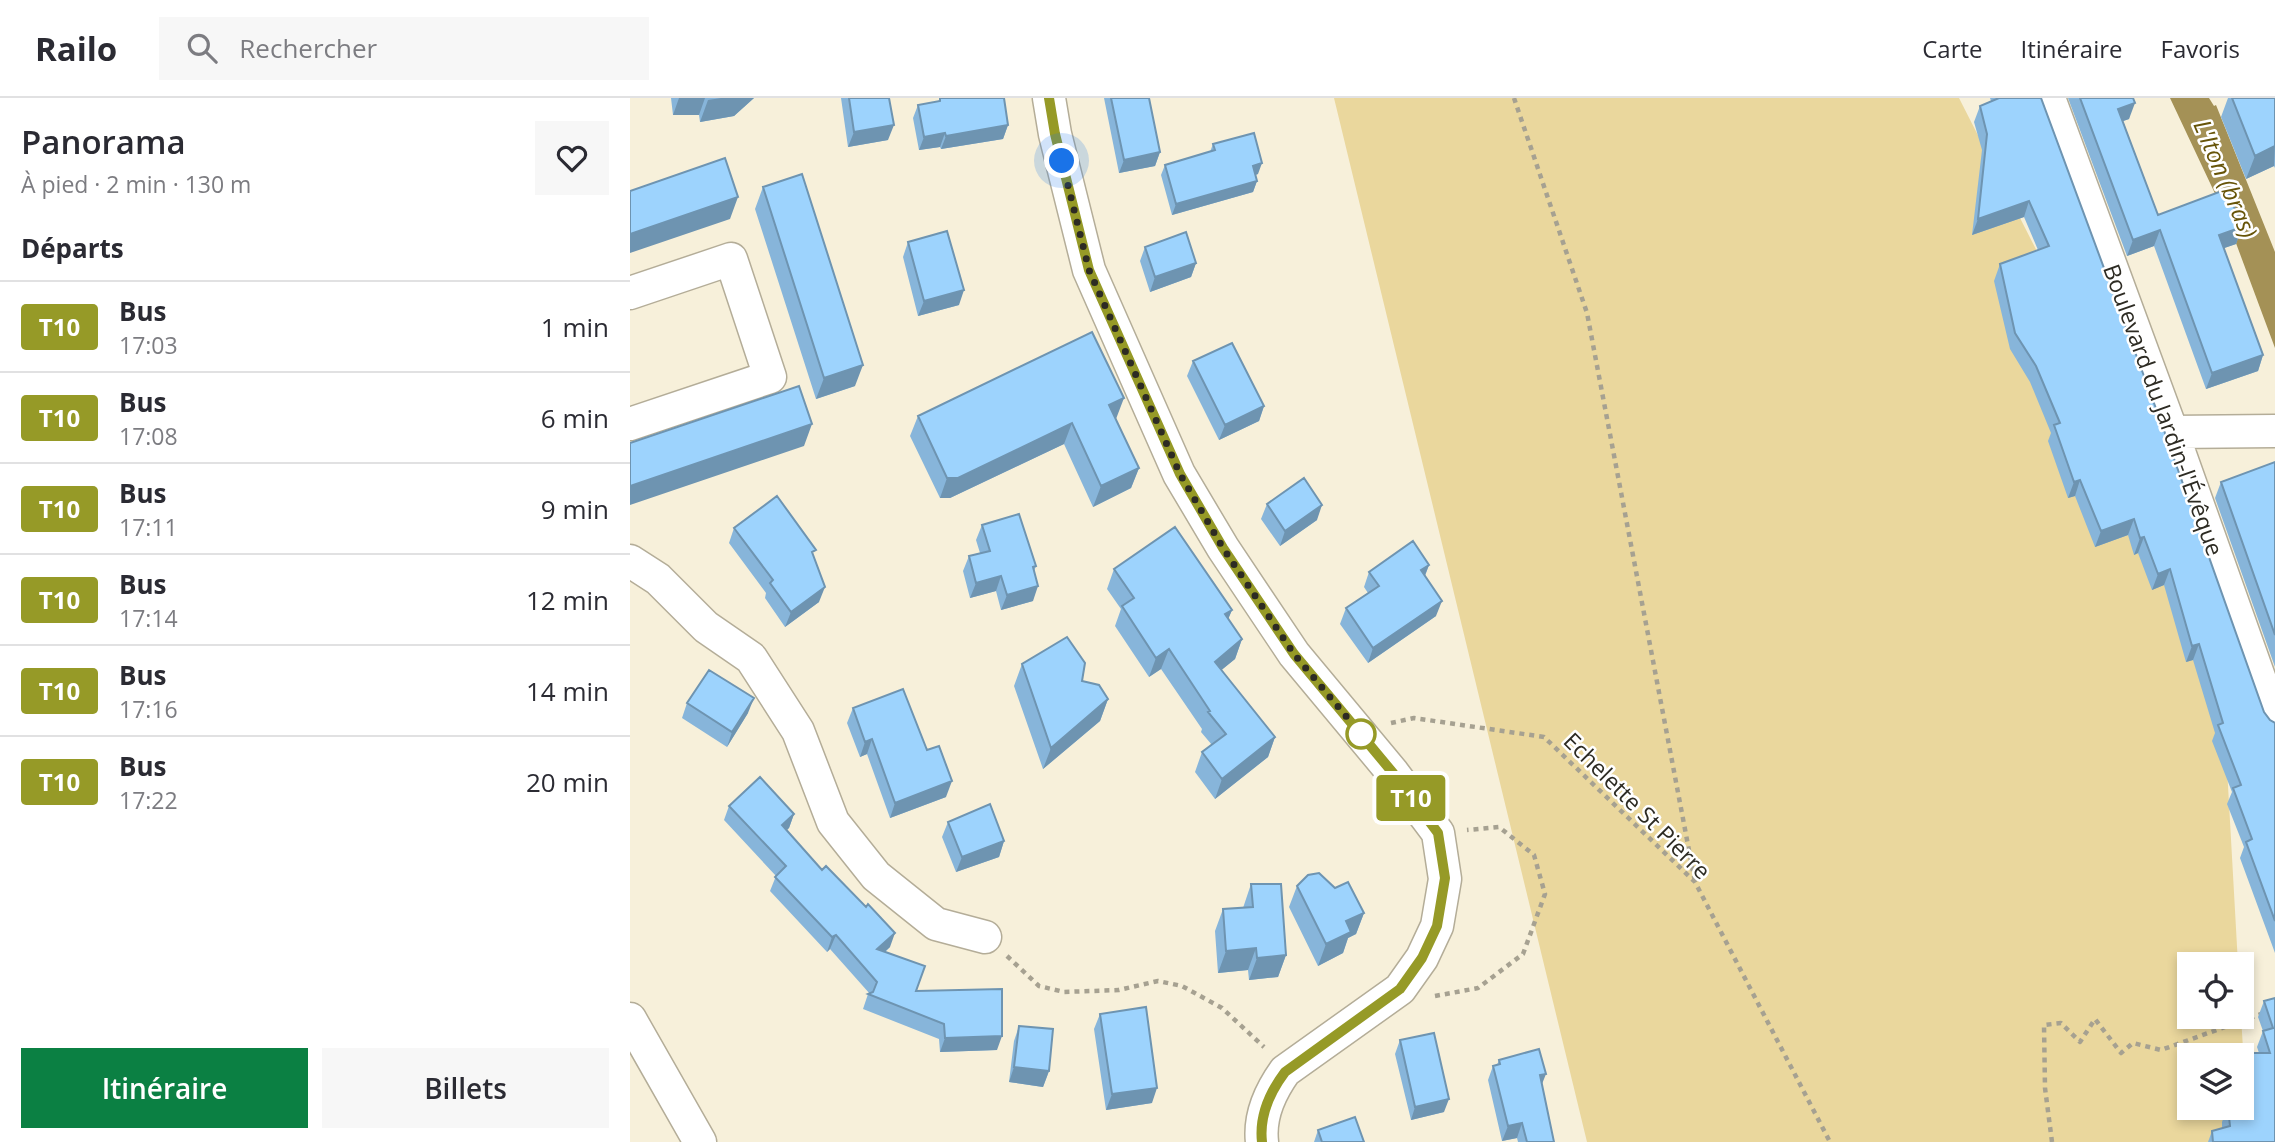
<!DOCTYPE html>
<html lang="fr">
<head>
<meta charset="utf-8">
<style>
  :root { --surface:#fff; --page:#f7f7f7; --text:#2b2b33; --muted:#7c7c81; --line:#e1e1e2; --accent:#0b8043 }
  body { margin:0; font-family:"Open Sans",sans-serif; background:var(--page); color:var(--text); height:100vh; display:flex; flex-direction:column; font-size:26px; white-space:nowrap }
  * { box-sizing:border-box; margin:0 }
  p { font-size:23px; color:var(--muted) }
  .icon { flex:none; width:38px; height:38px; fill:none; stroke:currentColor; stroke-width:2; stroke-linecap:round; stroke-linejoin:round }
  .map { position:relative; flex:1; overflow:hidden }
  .side { display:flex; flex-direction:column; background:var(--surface); width:630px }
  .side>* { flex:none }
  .badge { padding:0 14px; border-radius:5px; font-size:24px; line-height:46px }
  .controls { position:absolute; left:1547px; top:854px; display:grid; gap:14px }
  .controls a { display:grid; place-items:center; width:77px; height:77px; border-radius:0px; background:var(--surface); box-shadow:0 4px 10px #0003; font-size:35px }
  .you { position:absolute; width:35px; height:35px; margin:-18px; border:5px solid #fff; border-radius:50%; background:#1a73e8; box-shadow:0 0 0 10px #1a73e833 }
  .map>.badge { position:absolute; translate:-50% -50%; box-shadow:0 0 0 4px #fff }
  h2 { padding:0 21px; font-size:26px; line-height:63px }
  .round { display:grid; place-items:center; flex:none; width:74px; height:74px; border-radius:0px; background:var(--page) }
  .summary { display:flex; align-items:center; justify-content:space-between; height:119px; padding:0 21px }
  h1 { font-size:33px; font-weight:600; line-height:52px }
  .button { display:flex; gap:14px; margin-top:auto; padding:14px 21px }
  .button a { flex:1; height:80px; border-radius:0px; background:var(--accent); color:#fff; font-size:28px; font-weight:600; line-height:80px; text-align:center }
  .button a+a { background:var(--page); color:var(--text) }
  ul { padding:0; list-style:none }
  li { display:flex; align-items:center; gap:21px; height:91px; padding:0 21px; border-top:2px solid var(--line) }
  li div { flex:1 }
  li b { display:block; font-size:26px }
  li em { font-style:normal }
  li .badge { min-width:77px; font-weight:700; text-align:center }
  header { display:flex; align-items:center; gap:42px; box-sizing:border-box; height:98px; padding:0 35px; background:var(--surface); border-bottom:2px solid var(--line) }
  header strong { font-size:33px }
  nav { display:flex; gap:38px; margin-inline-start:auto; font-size:24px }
  .search { width:490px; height:63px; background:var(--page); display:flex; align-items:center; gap:18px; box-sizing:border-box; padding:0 24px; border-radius:0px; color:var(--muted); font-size:26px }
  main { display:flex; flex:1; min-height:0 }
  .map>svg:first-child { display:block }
</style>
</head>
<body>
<header>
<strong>Railo</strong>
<div class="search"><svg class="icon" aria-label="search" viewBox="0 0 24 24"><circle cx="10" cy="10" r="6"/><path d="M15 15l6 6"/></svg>Rechercher</div>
<nav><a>Carte</a><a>Itinéraire</a><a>Favoris</a></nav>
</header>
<main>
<section class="side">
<div class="summary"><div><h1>Panorama</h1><p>À pied · 2 min · 130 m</p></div><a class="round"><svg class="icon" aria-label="heart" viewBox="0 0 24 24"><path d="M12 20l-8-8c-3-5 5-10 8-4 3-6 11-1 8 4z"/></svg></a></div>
<h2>Départs</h2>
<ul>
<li><span class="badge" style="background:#969a27;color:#fff">T10</span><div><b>Bus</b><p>17:03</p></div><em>1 min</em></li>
<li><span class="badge" style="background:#969a27;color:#fff">T10</span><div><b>Bus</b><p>17:08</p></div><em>6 min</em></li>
<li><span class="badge" style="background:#969a27;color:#fff">T10</span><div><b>Bus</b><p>17:11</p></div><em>9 min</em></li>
<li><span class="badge" style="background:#969a27;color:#fff">T10</span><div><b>Bus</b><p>17:14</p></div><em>12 min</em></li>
<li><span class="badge" style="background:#969a27;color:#fff">T10</span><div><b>Bus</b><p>17:16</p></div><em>14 min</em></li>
<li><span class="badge" style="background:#969a27;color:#fff">T10</span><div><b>Bus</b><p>17:22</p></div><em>20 min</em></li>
</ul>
<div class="button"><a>Itinéraire</a><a>Billets</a></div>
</section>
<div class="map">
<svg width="1645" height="1044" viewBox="0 0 1645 1044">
  <rect width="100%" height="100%" fill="#f7f0da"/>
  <!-- green -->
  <path fill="#ead79d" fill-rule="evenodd" d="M704,0H1329L1588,509L1608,866H1559V919H1611L1619,1044H957ZM1559,957H1612V1010H1559Z"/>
  <!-- water -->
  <path fill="#a49156" d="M1540,0H1579L1584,8L1586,7L1645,154V250L1597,121Z"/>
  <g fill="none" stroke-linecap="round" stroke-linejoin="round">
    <defs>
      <path id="minor" d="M419,0L425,36L459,172L549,376L593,450L664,556L763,675L808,735L815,781L807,828L792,860L770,891L655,973C640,994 629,1018 632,1044
        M1419,0L1542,334L1645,624
        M0,195L101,161L140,279L0,326
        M1542,334L1645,333
        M0,463L28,481L76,529L121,560L168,633L203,724L246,778L306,826L355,839
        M0,921L70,1044"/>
    </defs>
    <!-- minor casing -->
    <use href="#minor" stroke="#b4ad98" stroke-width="35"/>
    <!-- path -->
    <path stroke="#a6a191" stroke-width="4.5" stroke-dasharray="5 5" stroke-linecap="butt" d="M884,0L957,215L1065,784
      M761,625L784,620L914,639L1065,784L1200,1044
      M377,858L409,888L434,894L489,892L528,883L552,888L592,910L634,949
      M805,898L848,890L893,856L915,796L904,757L869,729L837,732
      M1422,1044L1415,990L1414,927L1431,925L1450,944L1465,921L1491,955L1503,945L1531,952L1645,911"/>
    <!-- minor -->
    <use href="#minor" stroke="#fff" stroke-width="32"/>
  </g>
  <!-- wall -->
  <path fill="#87b5da" d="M41,0H124L104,18L70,24L69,17H43Z
    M211,0H259L258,42L218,49Z
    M310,0L378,27L373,41L311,51L310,49L289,52L283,20L288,7L308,4Z
    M474,0H519L530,54L525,68L489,75Z
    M1360,0H1411L1634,614L1640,622L1645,625V855L1610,760L1614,749L1597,706L1602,694L1582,643L1585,635L1563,562L1556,564L1534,487L1522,492L1508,455L1504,457L1498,437L1465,449L1445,398L1438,400L1418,343L1421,335L1400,284L1380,251L1364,183L1370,166L1408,152L1394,119L1342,137L1352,52L1344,24L1350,8L1361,3Z
    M1438,0H1503L1499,21L1493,23L1528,117L1612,129L1606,146L1594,150L1633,257L1628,273L1576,291L1524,148L1497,158Z
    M1598,0H1645V70L1644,68L1616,81L1591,19Z
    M583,46L628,76L625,77L627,83L623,94L542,117L531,77L535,67L580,54Z
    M133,89L225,288L186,301L125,111Z
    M278,144L329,207L288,218L273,159Z
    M515,149L566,165L561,179L520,194L510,163Z
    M563,263L634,308L629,323L589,342L557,278Z
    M288,318L486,321L509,370L501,390L463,409L434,346L320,400H310L280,338Z
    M1645,364V569L1585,400L1591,384Z
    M637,406L687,422L650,448L631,421Z
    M352,427L406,468L404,473L403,503L371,512L366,493L340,500L333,473L339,458L350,455L346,442Z
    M104,430L183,458L189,504L155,529L135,500L136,495L99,445Z
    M799,467L795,478L806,518L738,565L710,526L716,510L738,495L734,489L739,474Z
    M484,471L602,512L598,521L612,541L605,561L591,572L645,639L638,659L585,701L565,674L572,654L582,647L571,634L572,631L531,571L519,579L485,528L491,511L477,491Z
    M392,566L452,583L478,601L470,623L413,671L384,588Z
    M57,605L118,615L97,649L52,620Z
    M223,610L316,699L260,720L237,656L230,659L217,625Z
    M99,708L164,716L159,730L156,732L260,849L255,854L286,893L367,952L310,954L309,941L233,911L238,896H240L200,851L197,854L140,793L146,778L94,722Z
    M318,724L374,743L369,759L326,774L312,739Z
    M621,786L656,857L648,879L619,882L618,872L588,875L585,833L593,811L613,810Z
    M667,788L705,790L734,815L726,836L718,840L713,855L688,868L659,809Z
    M1645,900V1044H1578L1582,1033L1592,1030V1024L1597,1010H1612V957H1602V955H1629L1627,949L1633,933L1628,919L1634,903Z
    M470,916L522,1005L476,1012L464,931Z
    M389,928L419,973L413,989L379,984L384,943Z
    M770,942L814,1014L781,1022L765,956Z
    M869,962L912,986L924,1044H888L887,1040L872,1043L858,982L863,968L867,967Z
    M688,1032L734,1044H684Z"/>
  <!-- shaded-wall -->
  <path fill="#6e94b1" d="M49,0H75L69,17H43Z
    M91,0H124L104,18L70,24L78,2Z
    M1505,5L1499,21L1482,27L1488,11Z
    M264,27L258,42L218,49L224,34Z
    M378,27L373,41L311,51L316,38Z
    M315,35L310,49L289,52L294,39Z
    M1645,48L1644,68L1616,81L1625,58Z
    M530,54L525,68L489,75L494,62Z
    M632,65L628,76L619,79L623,68Z
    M627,83L623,94L542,117L546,106Z
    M108,99L100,121L0,155V136Z
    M1399,103L1394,119L1342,137L1348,121Z
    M1612,129L1606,146L1583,154L1589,137Z
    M1530,132L1524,148L1497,158L1503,142Z
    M566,165L561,179L520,194L525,179Z
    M334,192L329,207L288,218L294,203Z
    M1633,257L1628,273L1576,291L1582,275Z
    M233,267L225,288L186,301L194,280Z
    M494,300L486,321L471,328L479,307Z
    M634,308L629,323L589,342L595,327Z
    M442,325L434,346L320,400H310L317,380Z
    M182,326L174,348L0,407V388Z
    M509,370L501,390L463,409L471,388Z
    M1450,382L1445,398L1438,400L1444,384Z
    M692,407L687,422L650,448L655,433Z
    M1504,421L1498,437L1465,449L1471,433Z
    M1514,439L1508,455L1504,457L1510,440Z
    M799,467L793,482L791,472Z
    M1540,471L1534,487L1522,492L1528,476Z
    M371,478L366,493L340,500L346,485Z
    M408,488L403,503L371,512L377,497Z
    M195,489L189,504L155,529L161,514Z
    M812,503L806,518L738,565L743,550Z
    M602,512L594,531L595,516Z
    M612,541L605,561L577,584L585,564Z
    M1569,546L1563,562L1556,564L1562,548Z
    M539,551L531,571L519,579L526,560Z
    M124,600L118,615L97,649L102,634Z
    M478,601L470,623L413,671L421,650Z
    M645,639L638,659L585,701L592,681Z
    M242,641L237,656L230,659L235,644Z
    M322,683L316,699L260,720L265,705Z
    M164,716L159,730L147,742L152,727Z
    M374,743L369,759L326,774L332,759Z
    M734,815L726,836L718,840L713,855L688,868L696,846L716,823Z
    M265,835L260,849L242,865L247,851Z
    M206,837L200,851L197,854L202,839Z
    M626,850L618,872L588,875L596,853Z
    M656,857L648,879L619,882L627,860Z
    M372,938L367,952L310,954L315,940Z
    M384,969L419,973L413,989L379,984Z
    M916,976L910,991V977Z
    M527,990L522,1005L476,1012L482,996Z
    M819,1001L814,1014L781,1022L785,1009Z
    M892,1025L887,1040L872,1043L878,1028Z"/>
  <!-- building -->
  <path fill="#9dd3fd" stroke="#6e94b1" stroke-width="2" d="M219,0H259L264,27L224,34Z
    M310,0H374L378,27L316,38L315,35L294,39L288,7L310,3Z
    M481,0H519L530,54L494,62Z
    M1369,0H1411L1531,324L1634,614L1640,622L1645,625V823L1616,744L1622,741L1603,690L1611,687L1588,627L1593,625L1569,546L1562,548L1540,471L1528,476L1514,439L1510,440L1504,421L1471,433L1450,382L1444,384L1424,327L1430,325L1406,268L1385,235L1370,166L1419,148L1399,103L1348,121L1357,36L1350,8Z
    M1450,0H1503L1505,5L1488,11L1528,117L1597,91L1612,129L1589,137L1633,257L1582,275L1530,132L1503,142Z
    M1602,0H1645V48L1625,58Z
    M624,35L632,65L623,68L627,83L546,106L535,67L585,52L583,46Z
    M95,60L108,99L0,136V93Z
    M172,76L233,267L194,280L133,89Z
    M317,133L334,192L294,203L278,144Z
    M556,134L566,165L525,179L515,149Z
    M462,234L494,300L479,307L509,370L471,388L442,325L328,380H317L288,318Z
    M602,245L634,308L595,327L563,263Z
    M169,288L182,326L0,388V345Z
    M1645,364V537L1591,384Z
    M674,380L692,407L655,433L637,406Z
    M147,398L186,452L182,454L195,489L161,514L140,485L143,482L104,430Z
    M389,416L406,468L403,469L408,488L377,497L371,478L346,485L339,458L360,453L352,427Z
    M545,429L602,512L595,516L612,541L585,564L645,639L592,681L572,654L596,636L578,614L580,613L539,551L526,560L492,508L504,500L484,471Z
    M783,443L799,467L791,472L812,503L743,550L716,510L749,488L739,474Z
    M437,539L455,565L452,583L469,587L478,601L421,650L392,566Z
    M79,572L124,600L102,634L57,605Z
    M273,591L297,652L309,648L322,683L265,705L242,641L235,644L223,610Z
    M130,679L164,716L152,727L192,772L196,768L236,809L238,806L265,835L247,851L295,868L286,893L372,891V938L315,940L314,926L238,896L243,894L247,884L206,837L202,839L145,779L156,768L99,708Z
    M360,706L374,743L332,759L318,724Z
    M689,775L705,790L718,784L734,815L716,823L721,834L696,846L667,788L678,777Z
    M621,786H651L656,857L627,860L626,850L596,853L593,811L623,809Z
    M1645,900V1044H1583L1582,1033L1600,1028L1598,1010H1612V957H1602V955H1640L1633,933L1643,930L1634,903Z
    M516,909L527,990L482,996L470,916Z
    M389,928L423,931L419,973L384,969Z
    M804,935L819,1001L785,1009L770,942Z
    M909,951L916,976L910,977L924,1044H897L892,1025L878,1028L863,968L870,966L869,962Z
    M725,1019L734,1044H692L688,1032Z"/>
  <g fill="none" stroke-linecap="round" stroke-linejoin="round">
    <defs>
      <path id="line" d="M419,0L425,36L459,172L550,376L593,450L664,556L763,675L808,735L815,780L807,828L792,860L770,891L655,974C640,994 629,1018 632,1044"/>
    </defs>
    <!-- line casing -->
    <use href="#line" stroke="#fff" stroke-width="16"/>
    <!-- line -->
    <use href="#line" stroke="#969a27" stroke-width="10"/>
    <!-- walk -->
    <path stroke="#2d2b23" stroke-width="7" stroke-dasharray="0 12.6" d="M432,63L459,172L550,376L593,450L664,556L731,636"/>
  </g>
  <!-- markers -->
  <circle fill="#fff" stroke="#969a27" stroke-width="3.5" cx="731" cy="636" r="14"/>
  <g text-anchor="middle" stroke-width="5" stroke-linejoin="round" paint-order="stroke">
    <!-- street labels -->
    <g font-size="23" fill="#2d2b23" stroke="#fff">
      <text transform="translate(1533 312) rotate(70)" y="8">Boulevard du Jardin-l'Évêque</text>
      <text transform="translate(1007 708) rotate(45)" y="8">Echelette St Pierre</text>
    </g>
    <!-- water labels -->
    <g font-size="24" font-style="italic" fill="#675408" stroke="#fff">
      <text transform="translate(1595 81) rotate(67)" y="8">L'Iton (bras)</text>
    </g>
  </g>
</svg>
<div class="controls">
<a><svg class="icon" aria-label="locate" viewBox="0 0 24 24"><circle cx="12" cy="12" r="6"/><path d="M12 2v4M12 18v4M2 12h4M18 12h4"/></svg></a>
<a><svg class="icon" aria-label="layers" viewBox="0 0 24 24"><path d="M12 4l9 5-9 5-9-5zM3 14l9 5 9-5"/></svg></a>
</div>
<div class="you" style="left:432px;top:63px"></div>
<b class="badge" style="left:781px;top:700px;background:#969a27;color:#fff">T10</b>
</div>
</main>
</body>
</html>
